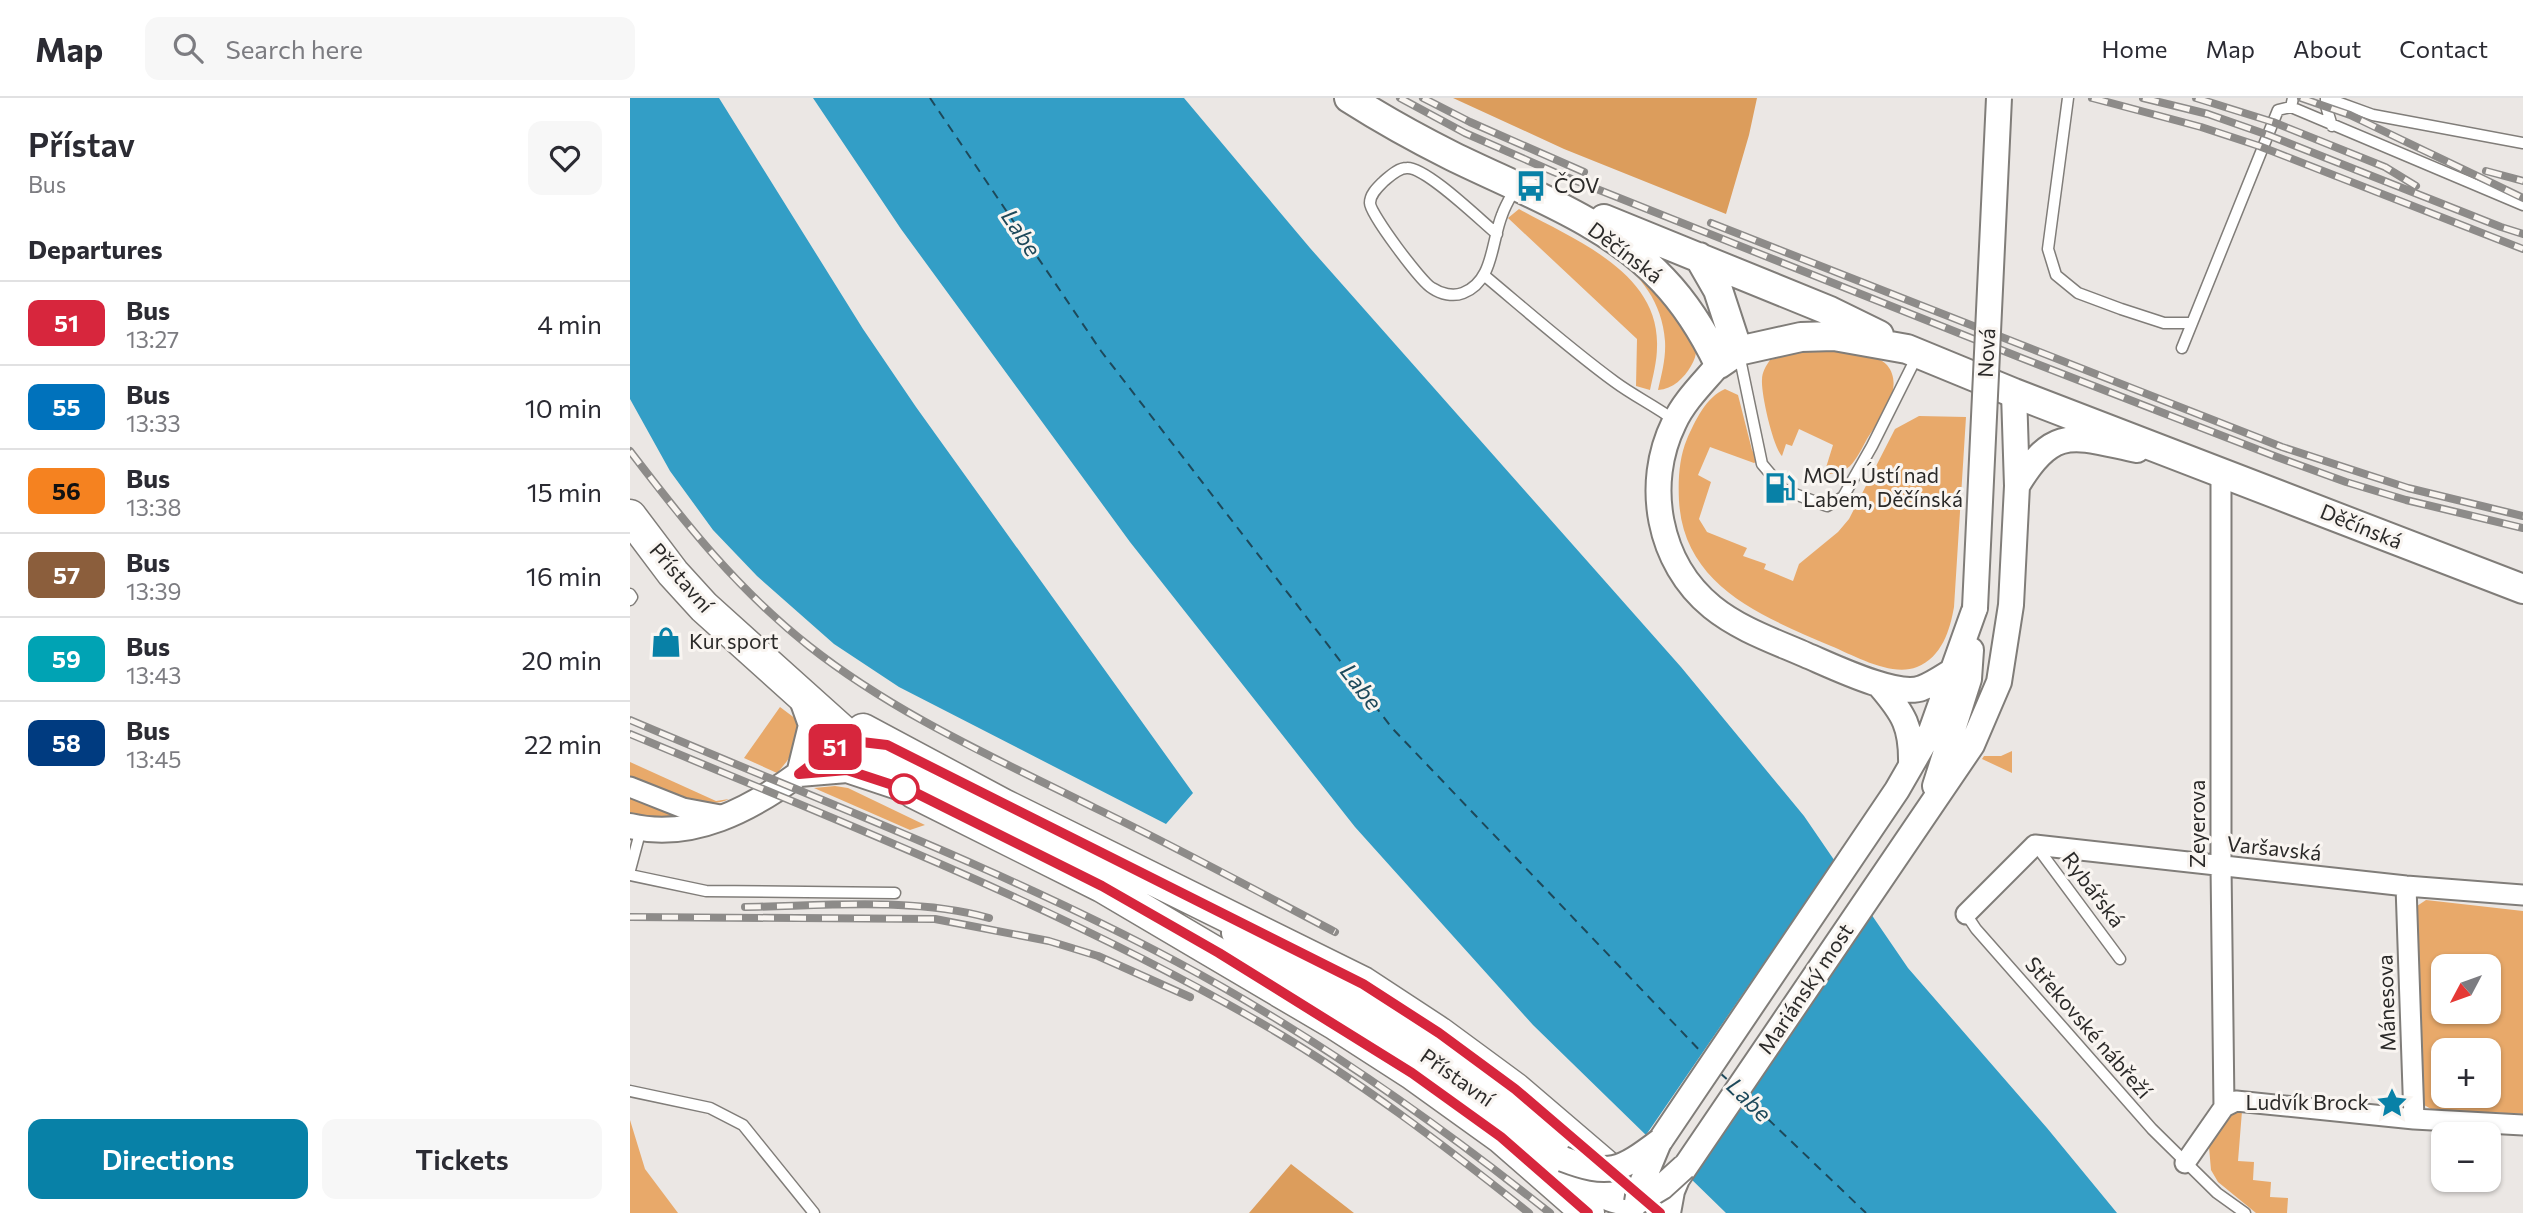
<!DOCTYPE html>
<html lang="en">
<head>
<meta charset="utf-8">
<style>
  :root { --surface:#fff; --page:#f7f7f7; --text:#2b2b33; --muted:#7c7c81; --line:#e1e1e2; --accent:#0881a7 }
  body { margin:0; font-family:Commissioner,sans-serif; background:var(--page); color:var(--text); height:100vh; display:flex; flex-direction:column; font-size:26px; white-space:nowrap }
  * { box-sizing:border-box; margin:0 }
  p { font-size:23px; color:var(--muted) }
  .icon { flex:none; width:38px; height:38px; fill:none; stroke:currentColor; stroke-width:2; stroke-linecap:round; stroke-linejoin:round }
  .map { position:relative; flex:1; overflow:hidden }
  .side { display:flex; flex-direction:column; background:var(--surface); width:630px }
  .side>* { flex:none }
  .badge { padding:0 14px; border-radius:10px; font-size:24px; line-height:46px }
  .needle { width:46px; rotate:229deg }
  .fabs { position:absolute; left:1801px; top:856px; display:grid; gap:14px }
  .fabs a { display:grid; place-items:center; width:70px; height:70px; border-radius:14px; background:var(--surface); box-shadow:0 2px 5px #0004; font-size:35px }
  .map>.badge { position:absolute; translate:-50% -50%; box-shadow:0 0 0 4px #fff }
  h2 { padding:0 28px; font-size:26px; line-height:63px }
  .round { display:grid; place-items:center; flex:none; width:74px; height:74px; border-radius:14px; background:var(--page) }
  .summary { display:flex; align-items:center; justify-content:space-between; height:119px; padding:0 28px }
  h1 { font-size:33px; font-weight:600; line-height:52px }
  .action { display:flex; gap:14px; margin-top:auto; padding:14px 28px }
  .action a { flex:1; height:80px; border-radius:14px; background:var(--accent); color:#fff; font-size:28px; font-weight:600; line-height:80px; text-align:center }
  .action a+a { background:var(--page); color:var(--text) }
  ul { padding:0; list-style:none }
  li { display:flex; align-items:center; gap:21px; height:84px; padding:0 28px; border-top:2px solid var(--line) }
  li div { flex:1 }
  li b { display:block; font-size:26px }
  li em { font-style:normal }
  li .badge { min-width:77px; font-weight:700; text-align:center }
  header { display:flex; align-items:center; gap:42px; box-sizing:border-box; height:98px; padding:0 35px; background:var(--surface); border-bottom:2px solid var(--line) }
  header strong { font-size:33px }
  nav { display:flex; gap:38px; margin-inline-start:auto; font-size:24px }
  .search { width:490px; height:63px; background:var(--page); display:flex; align-items:center; gap:18px; box-sizing:border-box; padding:0 24px; border-radius:14px; color:var(--muted); font-size:26px }
  main { display:flex; flex:1; min-height:0 }
  .map>svg:first-child { display:block }
</style>
</head>
<body>
<header>
<strong>Map</strong>
<div class="search"><svg class="icon" aria-label="search" viewBox="0 0 24 24"><circle cx="10" cy="10" r="6"/><path d="M15 15l6 6"/></svg>Search here</div>
<nav><a>Home</a><a>Map</a><a>About</a><a>Contact</a></nav>
</header>
<main>
<section class="side">
<div class="summary"><div><h1>Přístav</h1><p>Bus</p></div><a class="round"><svg class="icon" aria-label="heart" viewBox="0 0 24 24"><path d="M12 20l-8-8c-3-5 5-10 8-4 3-6 11-1 8 4z"/></svg></a></div>
<h2>Departures</h2>
<ul>
<li><span class="badge" style="background:#d7263d;color:#fff">51</span><div><b>Bus</b><p>13:27</p></div><em>4 min</em></li>
<li><span class="badge" style="background:#0072bc;color:#fff">55</span><div><b>Bus</b><p>13:33</p></div><em>10 min</em></li>
<li><span class="badge" style="background:#f58220;color:#111">56</span><div><b>Bus</b><p>13:38</p></div><em>15 min</em></li>
<li><span class="badge" style="background:#8b5e3c;color:#fff">57</span><div><b>Bus</b><p>13:39</p></div><em>16 min</em></li>
<li><span class="badge" style="background:#00a3b4;color:#fff">59</span><div><b>Bus</b><p>13:43</p></div><em>20 min</em></li>
<li><span class="badge" style="background:#003b80;color:#fff">58</span><div><b>Bus</b><p>13:45</p></div><em>22 min</em></li>
</ul>
<div class="action"><a>Directions</a><a>Tickets</a></div>
</section>
<div class="map">
<svg width="1893" height="1115" viewBox="0 0 1893 1115">
  <rect width="100%" height="100%" fill="#ebe7e4"/>
  <!-- green -->
  <path fill="#e8a96a" fill-rule="evenodd" d="M898,108H904C939,126 974,143 1006,166C1024,179 1060,221 1065,242C1068,250 1066,260 1061,268C1054,280 1043,291 1028,292C1032,275 1036,260 1035,243C1030,169 955,138 898,108Z
    M889,111C943,141 1030,174 1027,249C1027,263 1023,278 1020,292L1006,288L1007,241L878,120Z
    M1173,253C1194,253 1243,251 1257,267C1276,290 1249,322 1237,341C1232,350 1227,361 1220,368C1212,375 1204,376 1194,376L1203,347L1169,331L1162,348L1156,346L1152,358C1143,349 1131,296 1132,282C1132,274 1136,268 1140,262Z
    M1095,291L1108,297L1122,352L1128,363L1124,365L1080,349L1068,377L1081,384L1069,421L1077,434L1117,450L1113,458L1136,466L1134,471L1163,483L1169,466L1208,434L1219,421L1265,331L1289,318L1336,319L1324,509C1320,532 1312,559 1287,569C1261,579 1225,558 1201,548C1134,519 1054,489 1049,403C1048,382 1049,360 1057,341C1065,323 1076,299 1095,291Z
    M150,609L166,621C174,641 160,661 147,675L114,660Z
    M1382,653V675L1352,661L1354,658H1371Z
    M0,664L86,703L99,701C73,715 26,688 0,678Z
    M205,688L218,690L295,727L280,732L184,690Z
    M0,695L49,719L47,722L0,718Z
    M1796,802L1893,813V1016L1801,1011L1789,1004L1784,810ZM1813,868H1858V914H1813ZM1813,952H1858V998H1813Z
    M1607,1009L1612,1013L1608,1063L1624,1064L1623,1082L1641,1084L1640,1099L1658,1100L1657,1115H1626L1588,1084L1581,1072L1579,1049L1582,1040L1586,1030Z
    M0,1022L15,1071L48,1115H0Z"/>
  <!-- forest -->
  <path fill="#dc9d5c" d="M823,0H1127L1119,37L1096,116L934,51Z
    M661,1066L724,1115H619Z"/>
  <!-- water -->
  <path fill="#339ec6" d="M0,0H89L233,231L286,309L563,695L536,726L269,589L204,546L127,478L83,432L40,373L0,301Z
    M183,0H554L680,150L1051,569L1174,718L1278,870L1417,1030L1487,1115H1096L903,927L725,729L500,444L271,131Z"/>
  <!-- pier -->
  <path fill="#ebe7e4" d="M1206,760L1244,814L1070,1062L1040,1066L1042,1063L1014,1040Z"/>
  <g fill="none" stroke-linecap="round" stroke-linejoin="round">
    <!-- ferry -->
    <path stroke="#1d495b" stroke-width="2" stroke-dasharray="9 7" stroke-linecap="butt" d="M300,0L471,253L762,630L1075,958
      M1090,975L1099,983
      M1115,999L1236,1115"/>
    <defs>
      <path id="service" d="M1438,0L1418,151L1426,177L1448,195L1491,211L1534,225H1562
        M1663,0L1661,9L1893,107
        M1696,0L1743,17L1893,45
        M1696,0V8L1702,28
        M867,136C850,122 796,69 777,70C768,70 760,78 754,83C748,89 740,96 740,105C740,116 792,185 802,190C811,196 823,199 833,195C864,183 861,144 872,117C875,108 881,98 886,89
        M855,178C898,214 940,251 985,284C1004,298 1025,308 1044,322
        M1552,250L1648,12L1661,9
        M1109,256L1132,366L1154,392L1197,408L1213,399L1242,348L1287,258
        M0,496L2,499L0,502
        M1407,749L1490,861
        M0,772L11,731
        M0,777L76,793L265,795
        M1336,816L1346,831L1522,1031L1587,1095L1615,1115
        M0,993L80,1010L113,1027L184,1115"/>
      <path id="minor" d="M0,689L53,710L96,718
        M1776,788L1784,1021
        M1336,816L1405,747L1776,788L1893,797
        M1594,1009L1606,1003L1784,1021L1893,1027
        M1555,1065L1594,1009L1591,768V374"/>
      <path id="tertiary" d="M1089,266C1073,285 1054,303 1044,325C1014,386 1028,465 1082,509C1109,531 1144,543 1176,557C1202,568 1267,600 1292,590C1303,586 1314,578 1324,572
        M1387,388C1424,326 1444,339 1507,352
        M1250,588C1274,616 1282,629 1281,667
        M169,676L217,672L274,691
        M169,676L181,627L170,596
        M1305,688L1339,581L1341,552
        M0,728C62,743 121,711 170,675C191,659 207,641 236,645
        M604,835C712,903 821,970 921,1051C949,1074 967,1109 1007,1104L1009,1115
        M1030,1043L1267,692L1301,633L1345,510
        M1038,1115L1042,1093L1047,1081L1342,647L1369,584L1381,507L1387,388L1384,295"/>
      <path id="secondary" d="M719,0C752,21 786,40 822,58C893,93 978,123 1033,182C1057,207 1074,235 1089,266L1108,253L1171,239L1204,238L1277,251L1384,295L1893,491
        M974,121L1200,213L1249,237
        M1069,159L1088,192L1108,253"/>
      <path id="primary" d="M0,418L43,475L74,509L223,643L284,694L472,788L706,926L782,975L871,1039L958,1115
        M233,632L373,707L733,885L809,935L885,991L1030,1115"/>
    </defs>
    <!-- service casing -->
    <use href="#service" stroke="#807d79" stroke-width="13"/>
    <!-- minor casing -->
    <use href="#minor" stroke="#807d79" stroke-width="23"/>
    <!-- tertiary casing -->
    <use href="#tertiary" stroke="#807d79" stroke-width="28"/>
    <!-- secondary casing -->
    <use href="#secondary" stroke="#807d79" stroke-width="32"/>
    <!-- primary casing -->
    <use href="#primary" stroke="#807d79" stroke-width="35"/>
    <!-- service -->
    <use href="#service" stroke="#fff" stroke-width="10"/>
    <!-- minor -->
    <use href="#minor" stroke="#fff" stroke-width="19"/>
    <!-- tertiary -->
    <use href="#tertiary" stroke="#fff" stroke-width="24"/>
    <!-- secondary -->
    <use href="#secondary" stroke="#fff" stroke-width="28"/>
    <!-- primary -->
    <use href="#primary" stroke="#fff" stroke-width="32"/>
    <defs>
      <path id="rail" d="M770,0L835,35L924,74L1394,261L1647,359L1716,384L1776,402L1893,430
        M793,0L840,24L954,74
        M1462,0L1571,29L1629,48L1893,151
        M1513,0L1578,16L1638,37L1871,129L1893,136
        M1566,0L1643,24L1755,69L1786,88
        M1671,0L1720,17L1893,100
        M1856,73L1893,83
        M1081,125L1652,349L1778,390L1893,418
        M0,353C55,425 107,491 179,548C265,616 367,661 465,710C546,749 625,792 705,834
        M0,622C183,700 371,770 547,864C680,935 802,1021 920,1115
        M0,636C213,725 431,809 631,925C726,980 814,1047 899,1115
        M115,809C192,808 285,799 359,820
        M0,819L305,821L419,843L468,858L560,899"/>
    </defs>
    <!-- rail casing -->
    <use href="#rail" stroke="#8d8b89" stroke-width="8"/>
    <!-- rail -->
    <use href="#rail" stroke="#f9f5f1" stroke-width="5" stroke-dasharray="16" stroke-linecap="butt"/>
    <defs>
      <path id="tertiary-bridge" d="M1345,510L1369,0
        M933,1061C980,1079 990,1073 1030,1043
        M1007,1104L1009,1092L1029,1044
        M1007,1104L1032,1089L1054,1069"/>
    </defs>
    <!-- tertiary-bridge casing -->
    <use href="#tertiary-bridge" stroke="#807d79" stroke-width="28" stroke-linecap="butt"/>
    <!-- tertiary-bridge -->
    <use href="#tertiary-bridge" stroke="#fff" stroke-width="24"/>
  </g>
  <g fill="none" stroke-linecap="round" stroke-linejoin="round">
    <defs>
      <path id="line" d="M958,1115L871,1039L782,975L589,855L472,788L284,694L217,672L169,676L204,649L223,643L257,647L733,886L809,935L885,991L1030,1115"/>
    </defs>
    <!-- line casing -->
    <use href="#line" stroke="#fff" stroke-width="16"/>
    <!-- line -->
    <use href="#line" stroke="#d7263d" stroke-width="10"/>
  </g>
  <!-- icons -->
  <defs>
    <symbol id="bus-bare" viewBox="-9 -9 18 18"><path d="M-5-6H5V4H4V6H2V4H-2V6H-4V4H-5ZM-3.5-4V0h7V-4ZM-3.5 1.2v1.5H-2V1.2ZM2 1.2v1.5H3.5V1.2Z" fill="#0881a7" stroke="#f9f5f1" stroke-width="2.5" paint-order="stroke"/></symbol>
    <symbol id="fuel-bare" viewBox="-9 -9 18 18"><path d="M-5.5-6h7V0h2V4h1.3V-2.5L3-4.5l.8-.8L6-3V5H2.5V1h-1V6h-7ZM-4.2-4.7v3.2H.2V-4.7Z" fill="#0881a7" stroke="#f9f5f1" stroke-width="2.5" paint-order="stroke"/></symbol>
    <symbol id="shop-bare" viewBox="-9 -9 18 18"><path d="M-5-2.5h2.3a2.7 3.5 0 0 1 5.4 0H5L5.5 6h-11ZM-1.5-2.5h3a1.5 2.3 0 0 0-3 0Z" fill="#0881a7" stroke="#f9f5f1" stroke-width="2.5" paint-order="stroke"/></symbol>
    <symbol id="sight-bare" viewBox="-9 -9 18 18"><path d="M0-6L1.8-2.2L6-1.7L2.9 1.2L3.7 5.4L0 3.3L-3.7 5.4L-2.9 1.2L-6-1.7L-1.8-2.2Z" fill="#0881a7" stroke="#f9f5f1" stroke-width="2.5" paint-order="stroke"/></symbol>
  </defs>
  <g fill-rule="evenodd">
    <use href="#bus-bare" x="879" y="66" width="44" height="44"/>
    <use href="#fuel-bare" x="1128" y="368" width="44" height="44"/>
    <use href="#shop-bare" x="14" y="522" width="44" height="44"/>
    <use href="#sight-bare" x="1740" y="983" width="44" height="44"/>
  </g>
  <!-- markers -->
  <circle fill="#fff" stroke="#d7263d" stroke-width="3.5" cx="274" cy="691" r="14"/>
  <g text-anchor="middle" stroke-width="6" stroke-linejoin="round" paint-order="stroke">
    <!-- poi labels -->
    <g font-size="21" fill="#2b2a29" stroke="#f9f5f1" text-anchor="start">
      <text x="924" y="95">ČOV</text>
      <text x="1173" y="385">MOL, Ústí nad<tspan x="1173" dy="24">Labem, Děčínská</tspan></text>
      <text x="59" y="551">Kur sport</text>
      <text x="1739" y="1012" text-anchor="end">Ludvík Brock</text>
    </g>
    <!-- street labels -->
    <g font-size="21" fill="#2b2a29" stroke="#f9f5f1">
      <text transform="translate(995 155) rotate(37)" y="7">Děčínská</text>
      <text transform="translate(1357 255) rotate(-87)" y="7">Nová</text>
      <text transform="translate(1731 429) rotate(22)" y="7">Děčínská</text>
      <text transform="translate(51 480) rotate(49)" y="7">Přístavní</text>
      <text transform="translate(1568 726) rotate(-90)" y="7">Zeyerova</text>
      <text transform="translate(1644 751) rotate(6)" y="7">Varšavská</text>
      <text transform="translate(1463 792) rotate(53)" y="7">Rybářská</text>
      <text transform="translate(1176 891) rotate(-56)" y="7">Mariánský most</text>
      <text transform="translate(1757 905) rotate(-92)" y="7">Mánesova</text>
      <text transform="translate(1458 930) rotate(49)" y="7">Střekovské nábřeží</text>
      <text transform="translate(827 980) rotate(35)" y="7">Přístavní</text>
    </g>
    <!-- water labels -->
    <g font-size="23" font-style="italic" fill="#1d495b" stroke="#f9f5f1">
      <text transform="translate(391 135) rotate(56)" y="8">Labe</text>
      <text transform="translate(731 589) rotate(52)" y="8">Labe</text>
      <text transform="translate(1119 1002) rotate(44)" y="8">Labe</text>
    </g>
  </g>
</svg>
<div class="fabs">
<a><svg class="needle" viewBox="-14 -14 28 28"><path d="M0-13l5 13h-10z" fill="#e53935"/><path d="M0 13l5-13h-10z" fill="#7c7c81"/></svg></a>
<a>+</a>
<a>−</a>
</div>
<b class="badge" style="left:205px;top:649px;background:#d7263d;color:#fff">51</b>
</div>
</main>
</body>
</html>
